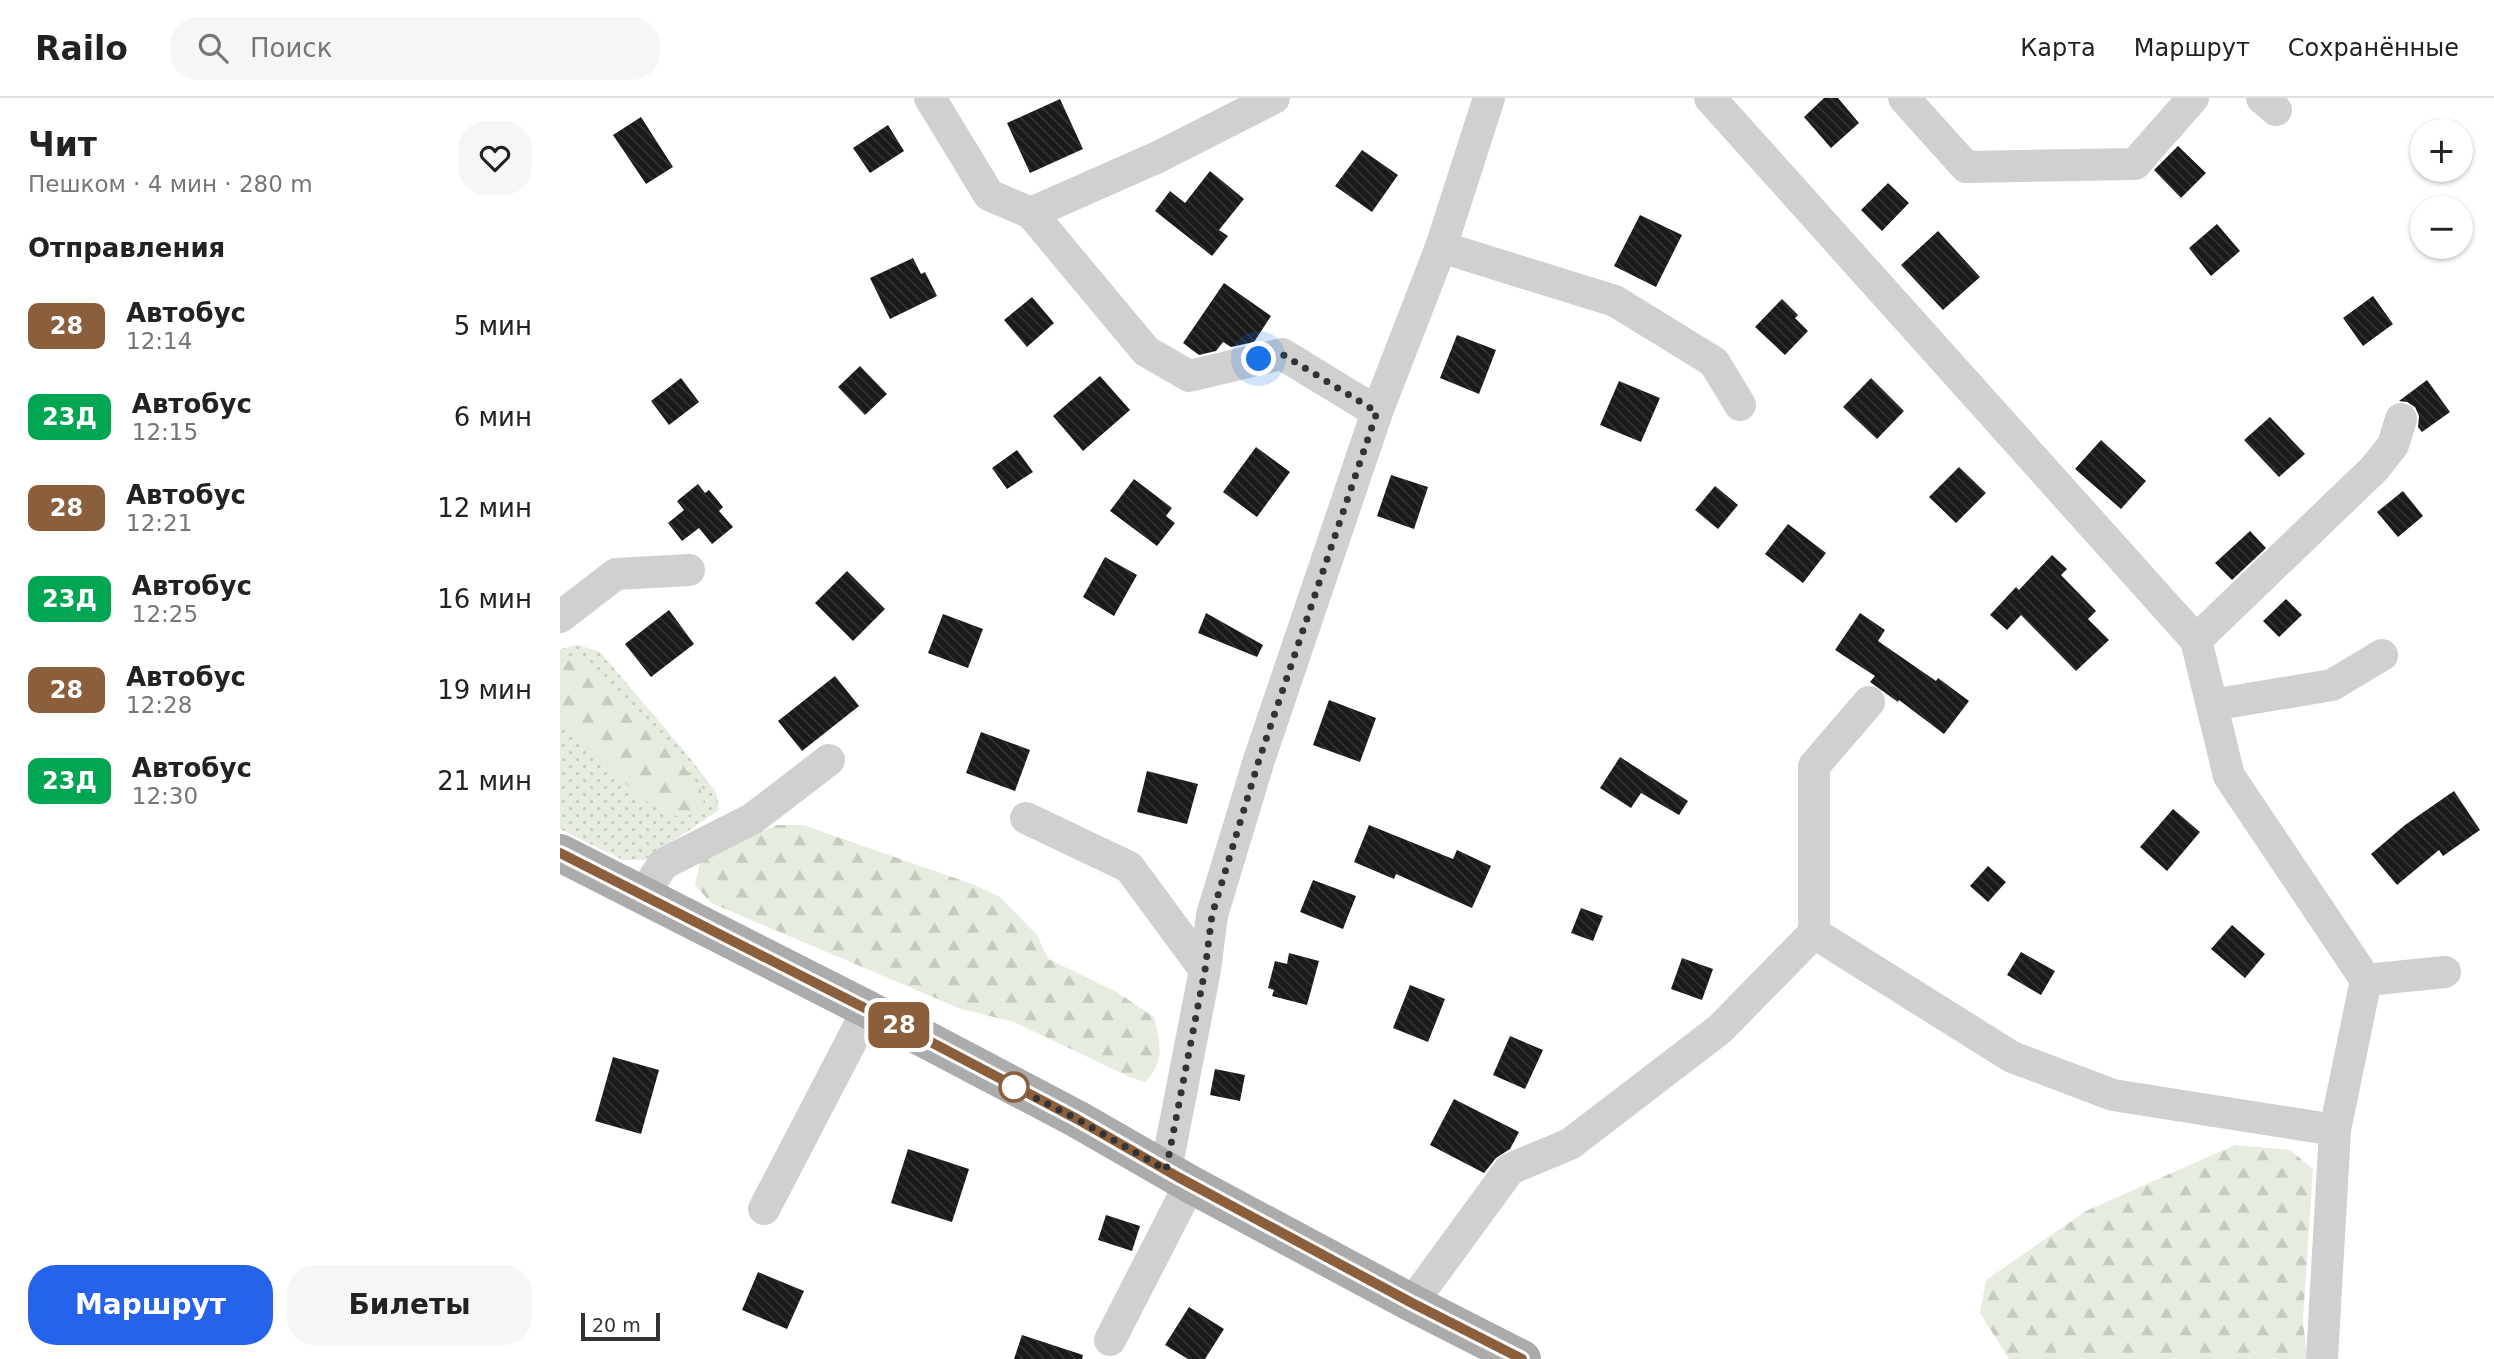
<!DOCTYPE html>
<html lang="ru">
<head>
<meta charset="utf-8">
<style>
  :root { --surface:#fff; --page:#f6f6f6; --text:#222; --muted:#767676; --line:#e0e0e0; --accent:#2563eb }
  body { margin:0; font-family:"DejaVu Sans",sans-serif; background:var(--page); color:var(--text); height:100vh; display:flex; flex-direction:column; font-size:26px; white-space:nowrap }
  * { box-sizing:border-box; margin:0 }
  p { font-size:23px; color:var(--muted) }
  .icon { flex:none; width:38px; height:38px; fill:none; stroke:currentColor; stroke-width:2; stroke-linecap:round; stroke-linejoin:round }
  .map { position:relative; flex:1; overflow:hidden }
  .panel { display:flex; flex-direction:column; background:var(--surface); width:560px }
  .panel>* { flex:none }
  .badge { padding:0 14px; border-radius:10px; font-size:24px; line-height:46px }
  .tools { position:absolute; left:1850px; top:21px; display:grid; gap:14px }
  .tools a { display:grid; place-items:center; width:63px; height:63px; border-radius:50%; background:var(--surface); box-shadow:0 2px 5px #0004; font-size:35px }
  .scale { position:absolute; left:21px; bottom:18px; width:79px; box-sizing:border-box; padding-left:7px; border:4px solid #333; border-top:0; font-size:19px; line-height:24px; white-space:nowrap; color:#333; -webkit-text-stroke:5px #fff; paint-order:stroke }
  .you { position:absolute; width:35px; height:35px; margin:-18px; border:5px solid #fff; border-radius:50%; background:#1a73e8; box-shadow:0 0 0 10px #1a73e833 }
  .map>.badge { position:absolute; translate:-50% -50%; box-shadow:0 0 0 4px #fff }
  h2 { padding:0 28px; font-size:26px; line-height:63px }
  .round { display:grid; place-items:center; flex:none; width:74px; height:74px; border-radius:28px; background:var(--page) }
  .overview { display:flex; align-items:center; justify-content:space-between; height:119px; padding:0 28px }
  h1 { font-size:33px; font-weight:800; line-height:52px }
  .primary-button { display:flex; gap:14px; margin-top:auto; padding:14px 28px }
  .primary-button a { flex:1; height:80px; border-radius:28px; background:var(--accent); color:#fff; font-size:28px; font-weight:800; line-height:80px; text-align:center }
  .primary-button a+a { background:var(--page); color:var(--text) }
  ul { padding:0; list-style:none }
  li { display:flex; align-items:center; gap:21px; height:91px; padding:0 28px }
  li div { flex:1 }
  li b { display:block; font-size:26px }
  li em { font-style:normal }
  li .badge { min-width:77px; font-weight:700; text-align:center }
  header { display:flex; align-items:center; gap:42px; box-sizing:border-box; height:98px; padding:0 35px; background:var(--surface); border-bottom:2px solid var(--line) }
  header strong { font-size:33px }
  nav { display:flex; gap:38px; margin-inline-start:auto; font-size:24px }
  .search { width:490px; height:63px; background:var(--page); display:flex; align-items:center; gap:18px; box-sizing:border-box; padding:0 24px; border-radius:28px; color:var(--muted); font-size:26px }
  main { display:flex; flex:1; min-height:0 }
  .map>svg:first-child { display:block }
</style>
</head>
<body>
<header>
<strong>Railo</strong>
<div class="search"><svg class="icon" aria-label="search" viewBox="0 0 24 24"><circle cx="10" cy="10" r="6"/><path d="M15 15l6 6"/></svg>Поиск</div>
<nav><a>Карта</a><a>Маршрут</a><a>Сохранённые</a></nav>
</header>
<main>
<section class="panel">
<div class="overview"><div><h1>Чит</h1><p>Пешком · 4 мин · 280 m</p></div><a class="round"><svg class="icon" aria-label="heart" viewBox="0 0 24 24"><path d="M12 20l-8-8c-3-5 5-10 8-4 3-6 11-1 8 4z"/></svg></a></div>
<h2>Отправления</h2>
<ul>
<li><span class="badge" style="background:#8b5e3c;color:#fff">28</span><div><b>Автобус</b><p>12:14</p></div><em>5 мин</em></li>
<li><span class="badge" style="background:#00a651;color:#fff">23Д</span><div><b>Автобус</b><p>12:15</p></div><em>6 мин</em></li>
<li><span class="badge" style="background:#8b5e3c;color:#fff">28</span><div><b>Автобус</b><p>12:21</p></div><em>12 мин</em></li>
<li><span class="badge" style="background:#00a651;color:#fff">23Д</span><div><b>Автобус</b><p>12:25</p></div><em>16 мин</em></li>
<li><span class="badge" style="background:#8b5e3c;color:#fff">28</span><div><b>Автобус</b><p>12:28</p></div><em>19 мин</em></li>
<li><span class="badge" style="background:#00a651;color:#fff">23Д</span><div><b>Автобус</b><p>12:30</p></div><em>21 мин</em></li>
</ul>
<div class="primary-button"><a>Маршрут</a><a>Билеты</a></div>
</section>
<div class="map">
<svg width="1934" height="1261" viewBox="0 0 1934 1261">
  <defs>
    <pattern id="grass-dots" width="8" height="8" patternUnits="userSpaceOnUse" patternTransform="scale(1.75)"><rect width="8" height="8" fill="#e6ecdf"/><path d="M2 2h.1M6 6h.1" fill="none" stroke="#c6cbc0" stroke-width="1.8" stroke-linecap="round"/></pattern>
    <pattern id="forest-firs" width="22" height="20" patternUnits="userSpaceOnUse" patternTransform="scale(1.75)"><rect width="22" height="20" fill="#e6ecdf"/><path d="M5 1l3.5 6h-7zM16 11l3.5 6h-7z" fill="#c6cbc0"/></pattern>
    <pattern id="building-back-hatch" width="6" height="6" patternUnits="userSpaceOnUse" patternTransform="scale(1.75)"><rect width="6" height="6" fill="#1a1a1a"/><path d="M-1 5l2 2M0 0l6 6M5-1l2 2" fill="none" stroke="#333"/></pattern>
  </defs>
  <rect width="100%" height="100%" fill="#fff"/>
  <!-- grass -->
  <path fill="url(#grass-dots)" d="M18,547L40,554L126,655L156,694L159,712L85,762H63L0,731V551Z"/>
  <!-- forest -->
  <path fill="url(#forest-firs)" d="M21,561L40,573L93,631L140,689L144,703C121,746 68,688 48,669C32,654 16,639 0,624V563Z
    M217,727H243L412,786L440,799L477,837L488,861L555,893L594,919C600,943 606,964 585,984L572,980L454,924L401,911L151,805L135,787L140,764L170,747Z
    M1675,1047L1730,1052L1753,1071L1743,1221L1747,1261H1449L1420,1215L1426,1182L1526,1113Z"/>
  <!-- building -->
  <path fill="url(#building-back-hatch)" d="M1264,0H1278L1299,25L1271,50L1244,19Z
    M500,1L523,51L470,75L447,25Z
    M81,19L113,69L86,86L53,37Z
    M328,27L344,53L310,75L293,50Z
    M1618,48L1646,75L1621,100L1594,72Z
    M802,52L838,77L812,114L775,88Z
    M650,73L684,101L659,132L668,138L652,158L595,113L610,93L625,105Z
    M1328,85L1349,105L1322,133L1301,112Z
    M1080,117L1122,137L1096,189L1054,168Z
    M1657,126L1680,153L1651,178L1629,150Z
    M1378,133L1420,179L1383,212L1341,167Z
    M353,160L361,176L365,174L377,198L330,221L310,180Z
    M664,185L711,218L694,244L671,249L663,244L656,253L639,257L623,245Z
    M1813,198L1833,226L1803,248L1783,220Z
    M472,199L494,225L467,249L444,222Z
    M1222,201L1238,217L1235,220L1248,233L1225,257L1195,229Z
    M897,237L936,252L919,296L880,280Z
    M300,268L327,296L305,317L278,289Z
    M540,278L570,312L523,353L493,318Z
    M121,280L139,304L109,327L91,303Z
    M1311,280L1344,313L1317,341L1283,309Z
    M1867,282L1890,314L1862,334L1858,329L1859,318L1855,309L1847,304L1839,303Z
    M1059,283L1100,300L1081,344L1040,327Z
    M1710,319L1745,356L1719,379L1684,342Z
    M1541,342L1586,383L1561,411L1515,371Z
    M696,349L730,374L697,419L663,394Z
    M457,352L473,374L447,391L432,370Z
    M1399,369L1426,395L1396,425L1369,399Z
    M831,377L868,389L854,431L817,418Z
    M574,381L612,410L606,418L615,425L597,448L550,413Z
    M138,386L145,395L149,392L163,409L159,413L173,429L152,446L139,430L122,443L108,425L124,412L117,403Z
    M1155,388L1178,407L1158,431L1135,412Z
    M1843,393L1863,418L1838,439L1817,414Z
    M1228,426L1266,455L1243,485L1205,456Z
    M1690,433L1706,450L1672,482L1655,465Z
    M1492,457L1507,471L1501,477L1536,513L1528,521L1549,542L1516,573L1461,517L1447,532L1430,517L1456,489L1459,492Z
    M545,459L577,477L554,518L523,499Z
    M287,473L325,511L293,543L255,505Z
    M1726,501L1742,517L1719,539L1703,523Z
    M109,512L134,546L91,579L65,546Z
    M646,515L703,547L697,559L638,535Z
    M1300,515L1325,532L1318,543L1376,583L1378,580L1409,603L1384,636L1339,602L1338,604L1310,584L1315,578L1275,552Z
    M383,516L423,531L408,570L368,555Z
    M275,578L299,608L242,653L218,623Z
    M769,602L816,620L800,664L753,647Z
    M421,634L470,652L455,693L406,675Z
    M1060,659L1128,703L1119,717L1081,695L1071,710L1040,690Z
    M587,673L638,686L627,726L577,714Z
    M1894,693L1920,732L1883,758L1879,752L1837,787L1811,756L1845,727Z
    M1613,711L1640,734L1607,773L1580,749Z
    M809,727L893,761L897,752L931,768L912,810L836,776L834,781L794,764Z
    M1428,768L1446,784L1428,804L1410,788Z
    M753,782L796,798L783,831L740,814Z
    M1021,810L1043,818L1033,843L1011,835Z
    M1672,827L1705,856L1685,880L1651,851Z
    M1461,854L1495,873L1481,897L1447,877Z
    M729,855L759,863L747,907L712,898L714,892L708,890L715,863L727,866Z
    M1122,860L1153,871L1142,902L1111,891Z
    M850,887L885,901L868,944L833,930Z
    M950,938L983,952L965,991L933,977Z
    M53,959L99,972L81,1036L35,1023Z
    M655,971L685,977L680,1003L650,997Z
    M894,1001L959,1034L950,1051L936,1060L924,1075L870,1047Z
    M348,1051L409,1071L392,1124L331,1105Z
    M546,1117L580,1128L572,1153L538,1142Z
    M198,1174L244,1193L227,1231L182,1212Z
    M629,1209L664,1231L645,1261H628L605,1247Z
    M462,1237L523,1257L522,1261H454Z"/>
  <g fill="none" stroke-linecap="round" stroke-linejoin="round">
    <!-- minor -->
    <path stroke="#d0d0d0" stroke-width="32" d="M370,0L429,97L471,115
      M714,0L598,59L471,115L586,253L629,278L722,256L817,314
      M1150,0L1636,542L1669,678L1806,882L1885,874
      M1344,0L1406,69L1575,66L1633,0
      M1702,0L1716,12
      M881,149L1055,203L1154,264L1180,307
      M0,519L56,476L129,472
      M1636,542L1814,371L1833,347L1841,321
      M1652,607L1772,587L1822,557
      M466,720L569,769L645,872
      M83,797L103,766L192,721L269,662
      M1254,835L1452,959L1553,997L1775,1032
      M606,1072L645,872L652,817L699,662L817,314L881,149L929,0
      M204,1111L308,911
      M852,1205L950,1071L1010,1046L1160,931L1254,835V668L1309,604
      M550,1242L630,1086
      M1762,1261L1775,1032L1806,882"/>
    <!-- major -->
    <path stroke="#ababab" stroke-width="38" d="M0,755L346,931L517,1021L630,1086L852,1205L962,1261"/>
  </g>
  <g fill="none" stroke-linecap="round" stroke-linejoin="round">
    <defs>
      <path id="line" d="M0,755L346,931L517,1021L618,1079L852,1205L962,1261"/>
    </defs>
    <!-- line casing -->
    <use href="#line" stroke="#fff" stroke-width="16"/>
    <!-- line -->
    <use href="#line" stroke="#8b5e3c" stroke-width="10"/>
    <!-- walk -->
    <path stroke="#333" stroke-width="7" stroke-dasharray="0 12.6" d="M454,989L517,1021L606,1072L645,872L652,817L699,662L817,314L722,256L699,261"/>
  </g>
  <!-- markers -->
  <circle fill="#fff" stroke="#8b5e3c" stroke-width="3.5" cx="454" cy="989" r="14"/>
</svg>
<div class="tools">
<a>+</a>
<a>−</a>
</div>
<div class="scale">20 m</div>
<div class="you" style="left:699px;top:261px"></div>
<b class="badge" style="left:339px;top:927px;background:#8b5e3c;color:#fff">28</b>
</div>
</main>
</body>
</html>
